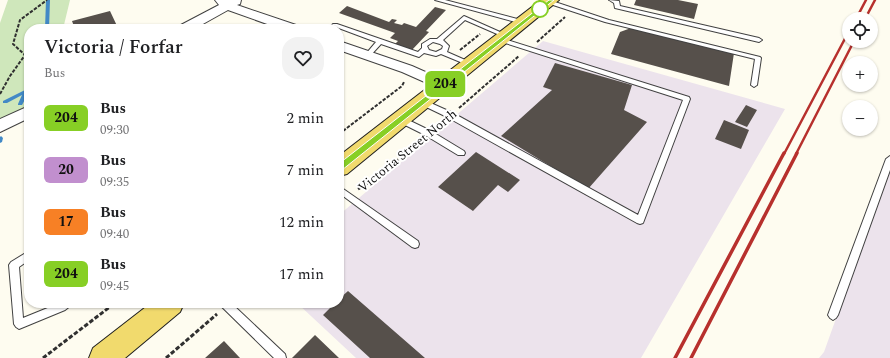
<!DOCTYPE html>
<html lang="en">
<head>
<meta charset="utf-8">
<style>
  :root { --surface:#fff; --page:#f2f2f2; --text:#202124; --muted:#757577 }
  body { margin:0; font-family:Spectral,serif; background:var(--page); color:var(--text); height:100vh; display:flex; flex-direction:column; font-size:15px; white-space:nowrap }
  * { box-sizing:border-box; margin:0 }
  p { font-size:13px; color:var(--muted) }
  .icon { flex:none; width:22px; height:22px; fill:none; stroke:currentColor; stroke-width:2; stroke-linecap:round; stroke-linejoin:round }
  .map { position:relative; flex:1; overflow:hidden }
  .details { position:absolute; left:24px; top:24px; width:320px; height:284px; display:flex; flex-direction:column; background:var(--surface); border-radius:16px; box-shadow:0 1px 3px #0004 }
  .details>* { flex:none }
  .badge { padding:0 8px; border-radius:6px; font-size:14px; line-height:26px }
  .controls { position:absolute; left:842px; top:12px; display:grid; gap:8px }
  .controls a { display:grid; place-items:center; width:36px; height:36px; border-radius:50%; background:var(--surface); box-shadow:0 1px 3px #0004; font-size:20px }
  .map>.badge { position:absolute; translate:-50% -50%; box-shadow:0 0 0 2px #fff }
  .round { display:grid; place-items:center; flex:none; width:42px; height:42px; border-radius:16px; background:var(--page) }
  .overview { display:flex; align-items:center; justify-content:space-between; height:68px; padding:0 20px }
  h1 { font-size:19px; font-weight:600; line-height:30px }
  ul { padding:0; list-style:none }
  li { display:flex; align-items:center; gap:12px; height:52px; padding:0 20px }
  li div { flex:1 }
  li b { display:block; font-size:15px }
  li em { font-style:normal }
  li .badge { min-width:44px; font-weight:700; text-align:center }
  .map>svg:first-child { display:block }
</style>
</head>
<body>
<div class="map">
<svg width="890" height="358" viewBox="0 0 890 358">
  <rect width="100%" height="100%" fill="#fefcf0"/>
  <!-- industrial -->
  <path fill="#ece3ec" d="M543,41L785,109L641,358H356L297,303H339V215Z
    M890,168V358H819L824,352Z"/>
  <!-- green -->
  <path fill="#cfe7bb" d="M8,0H70L63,29H29V105L0,119V23Z"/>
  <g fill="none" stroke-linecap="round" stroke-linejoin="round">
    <!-- stream -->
    <path fill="#4289c6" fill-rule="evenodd" d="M46,0H50L49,29H45Z
      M25,90H29V92L22,105H18V104L22,95L7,103H3V101Z
      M1,136L3,138L2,142L0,143V137Z"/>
  </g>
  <!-- building -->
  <path fill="#56504b" d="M636,0H678L698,4L694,19L634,5Z
    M347,6L389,22L392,19L397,20L394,23L402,25L404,23L416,27L435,7L446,10L426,31L429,32L411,51L394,45L398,41L390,38L395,33L339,13Z
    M110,11L118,28L75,29L72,21Z
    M631,28L734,53L729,86L611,54L620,32Z
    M555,63L632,85L624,110L647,122L588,189L501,136L552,90L543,87Z
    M746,105L757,110L747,127L735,122Z
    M724,120L749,130L741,149L715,139Z
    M476,152L520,180L508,192L498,185L473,211L438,187Z
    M348,291L425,358H370L323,315L335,303H339V299Z
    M315,335L339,358H292Z
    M224,341L240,358H205Z"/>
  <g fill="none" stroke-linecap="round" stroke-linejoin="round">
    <defs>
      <path id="service" d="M435,0H445L525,21L526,22L523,24Z
        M549,0L609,20L760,57L761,58L757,85L754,87L751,85L755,59L605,22L547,3L546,2Z
        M609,0L619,1L620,6L759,38L762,40L759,42L615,8L614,3Z
        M464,16L509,36L508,37H504L465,20L443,40L449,46L447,52L472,63L473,64L470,66L441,54L436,56L424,53L419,57L381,44L370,56L368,57L365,55L376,42L336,27L334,29H328L333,24H337L418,52L422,48V44L430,39H437ZM433,42L440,44L443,46L442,49L436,52L429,50L427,46Z
        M501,38L689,97L690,99L643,223L640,224L637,223L447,117L420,104L418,102L420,100H424L453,113L638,215L683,100L499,41L498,40Z
        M400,116L431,131L464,151L465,153L464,155H458L425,135L397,121L396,119L397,117Z
        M890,156V170L838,315L836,318L833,320L830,318L828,315L886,159Z
        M339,186L418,241L419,244L418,247L415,248L412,247L339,193Z
        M29,251V260L19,267L23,318L60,303H72L70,306L65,310L19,329L16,327L14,324L9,265L11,262Z
        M219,303H231L285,354L286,358H274L221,306Z"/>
      <path id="minor" d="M215,0H241L240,4L237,5L299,26L300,29H281L228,10L194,29H178L179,26L219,5Z
        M339,41L412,66L448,82L450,85L448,88L443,90L438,88L402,72L339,50Z
        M29,106V118L0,132V119Z"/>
      <path id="primary" d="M541,0H559L347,174L339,176V156Z
        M151,303H184L180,312L125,358H89L93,348Z"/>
    </defs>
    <!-- service casing -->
    <use href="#service" stroke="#414141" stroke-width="2"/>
    <!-- minor casing -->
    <use href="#minor" stroke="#414141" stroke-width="2"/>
    <!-- primary casing -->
    <use href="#primary" stroke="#1f1f1f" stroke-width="2"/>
    <!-- path-far1 -->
    <path stroke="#303030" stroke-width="2" stroke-dasharray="3.5 1.5" stroke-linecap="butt" d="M537,42L565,17
      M460,50L480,34
      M0,94L10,76L25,55L13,44L20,20L47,0
      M459,108L519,56
      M339,134L402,86L404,82
      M404,154L420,140"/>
    <!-- path -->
    <path stroke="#303030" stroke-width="3" stroke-dasharray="4.5 2" stroke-linecap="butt" d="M358,189L385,171L406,153
      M43,358L115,303
      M166,358L217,314"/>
    <!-- service -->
    <use href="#service" fill="#fff" fill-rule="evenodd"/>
    <!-- minor -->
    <use href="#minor" fill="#fff" fill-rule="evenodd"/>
    <!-- primary -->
    <use href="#primary" fill="#f1da6d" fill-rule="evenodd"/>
    <!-- rail-far1 -->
    <path stroke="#b7302d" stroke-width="2.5" d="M856,19L866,0
      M865,19L875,0
      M784,154L849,31
      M796,154L854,41"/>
    <!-- rail -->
    <path stroke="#b7302d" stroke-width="3.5" d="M675,358L784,153
      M691,358L797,153"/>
  </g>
  <!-- line -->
  <path fill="#87cf25" stroke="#fff" d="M549,0H554L342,170H336V166Z"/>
  <!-- markers -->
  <circle fill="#fff" stroke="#87cf25" stroke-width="2" cx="540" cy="9" r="8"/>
  <g text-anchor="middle" stroke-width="4" stroke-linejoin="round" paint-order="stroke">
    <!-- street labels -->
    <g font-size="13" fill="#0e0e0e" stroke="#fff">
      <text transform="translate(407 150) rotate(-39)" y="5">Victoria Street North</text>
    </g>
  </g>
</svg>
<div class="controls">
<a><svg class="icon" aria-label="locate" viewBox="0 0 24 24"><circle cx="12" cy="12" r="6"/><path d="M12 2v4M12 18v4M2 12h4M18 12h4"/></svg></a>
<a>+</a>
<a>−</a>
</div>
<b class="badge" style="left:445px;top:84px;background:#87cf25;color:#111">204</b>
<section class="details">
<div class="overview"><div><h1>Victoria / Forfar</h1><p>Bus</p></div><a class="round"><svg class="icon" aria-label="heart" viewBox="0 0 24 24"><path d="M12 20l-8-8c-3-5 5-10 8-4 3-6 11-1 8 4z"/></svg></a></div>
<ul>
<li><span class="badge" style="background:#87cf25;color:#111">204</span><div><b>Bus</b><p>09:30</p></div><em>2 min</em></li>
<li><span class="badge" style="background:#c18fce;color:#111">20</span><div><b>Bus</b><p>09:35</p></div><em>7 min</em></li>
<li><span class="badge" style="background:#f78025;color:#111">17</span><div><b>Bus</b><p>09:40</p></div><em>12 min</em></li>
<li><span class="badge" style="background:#87cf25;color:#111">204</span><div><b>Bus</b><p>09:45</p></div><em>17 min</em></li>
</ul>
</section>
</div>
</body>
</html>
